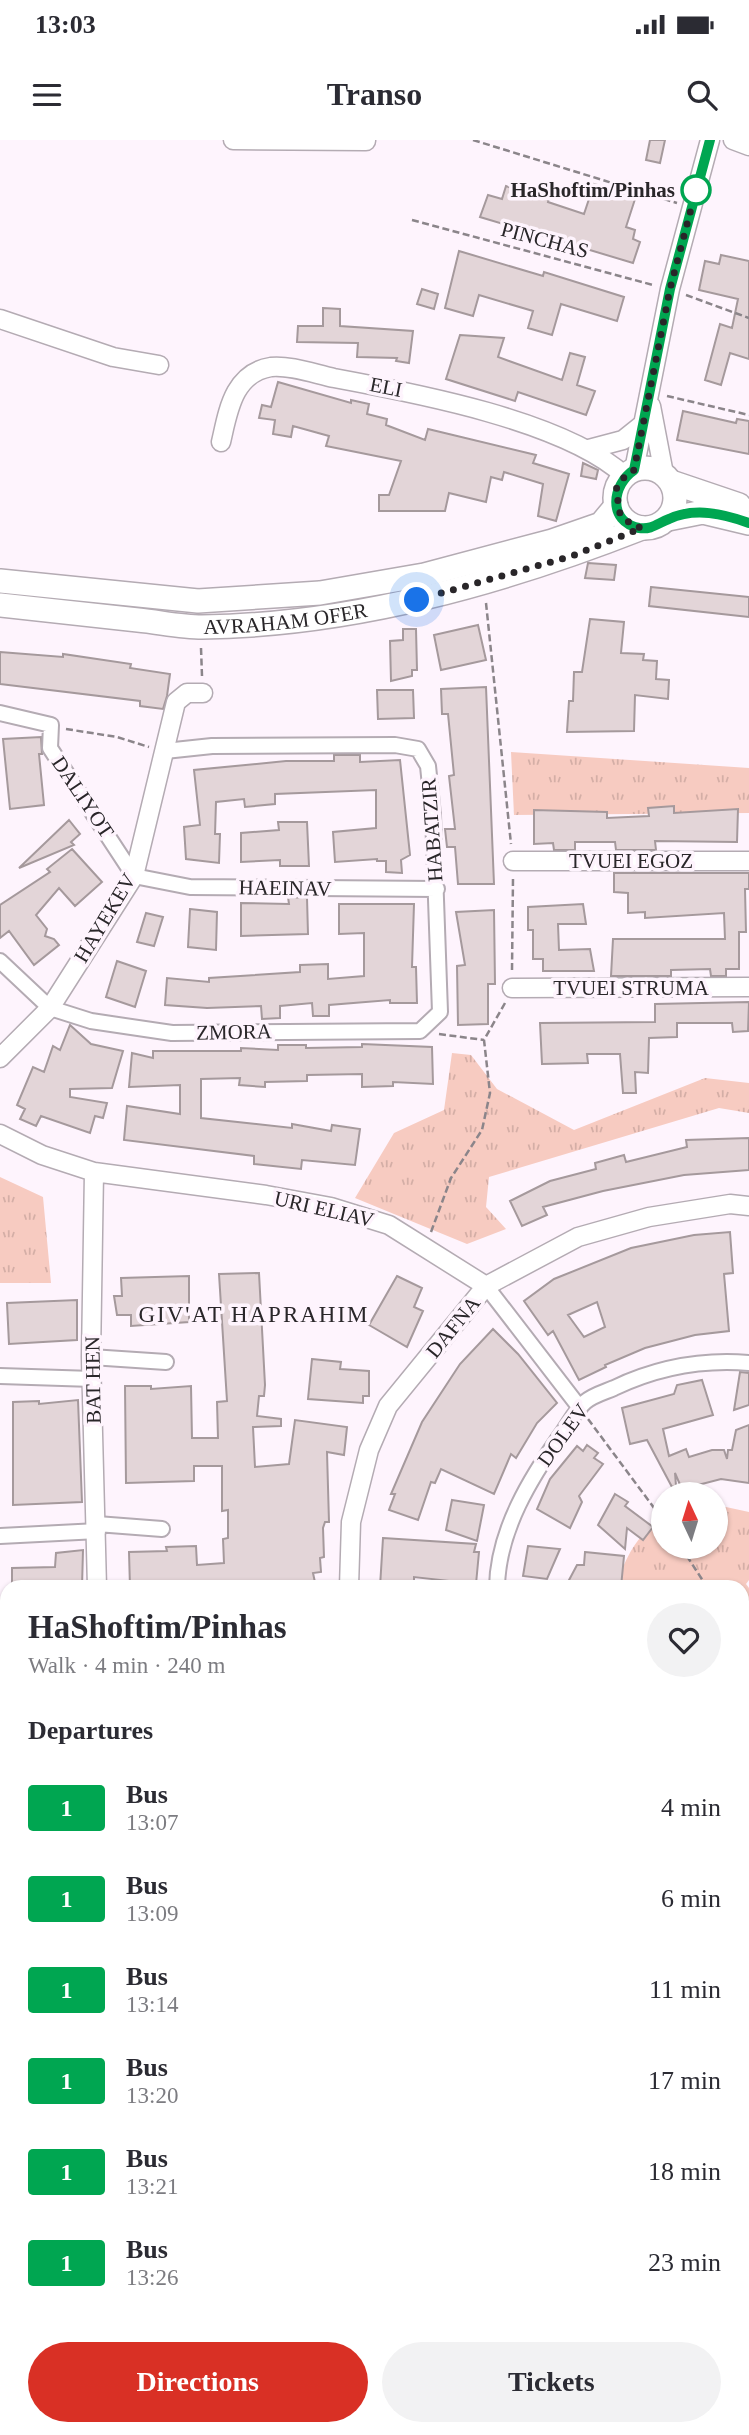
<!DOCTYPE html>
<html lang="en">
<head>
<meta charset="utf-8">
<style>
  :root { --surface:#fff; --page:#f2f2f3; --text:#2b2b33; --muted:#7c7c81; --accent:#d93025 }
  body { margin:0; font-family:"Times New Roman",serif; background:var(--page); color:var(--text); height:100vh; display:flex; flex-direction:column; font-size:26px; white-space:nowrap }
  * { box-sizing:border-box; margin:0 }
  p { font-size:23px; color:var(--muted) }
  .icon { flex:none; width:38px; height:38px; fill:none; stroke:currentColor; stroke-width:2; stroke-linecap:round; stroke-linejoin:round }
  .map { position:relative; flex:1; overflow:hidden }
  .sheet { position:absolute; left:0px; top:1440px; width:749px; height:856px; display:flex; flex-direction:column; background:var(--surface); border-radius:21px 21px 0 0; box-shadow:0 2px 5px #0004 }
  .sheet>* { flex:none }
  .badge { padding:0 14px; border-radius:5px; font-size:24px; line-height:46px }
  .needle { width:46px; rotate:356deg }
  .buttons { position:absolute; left:651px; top:1342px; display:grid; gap:14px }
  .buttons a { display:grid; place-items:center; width:77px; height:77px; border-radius:50%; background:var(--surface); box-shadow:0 2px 5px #0004; font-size:35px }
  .you { position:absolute; width:35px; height:35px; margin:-18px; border:5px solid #fff; border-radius:50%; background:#1a73e8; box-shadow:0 0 0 10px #1a73e833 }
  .map>.badge { position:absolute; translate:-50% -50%; box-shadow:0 0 0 4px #fff }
  h2 { padding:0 28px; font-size:26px; line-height:63px }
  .round { display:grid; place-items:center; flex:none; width:74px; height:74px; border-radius:37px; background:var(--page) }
  .overview { display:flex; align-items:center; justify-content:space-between; height:119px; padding:0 28px }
  h1 { font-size:33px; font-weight:800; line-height:52px }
  .cta { display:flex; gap:14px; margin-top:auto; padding:14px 28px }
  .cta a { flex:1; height:80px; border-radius:42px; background:var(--accent); color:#fff; font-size:28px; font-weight:800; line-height:80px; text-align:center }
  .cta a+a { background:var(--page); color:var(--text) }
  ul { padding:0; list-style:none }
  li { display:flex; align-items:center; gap:21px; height:91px; padding:0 28px }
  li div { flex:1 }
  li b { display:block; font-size:26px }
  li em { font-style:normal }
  li .badge { min-width:77px; font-weight:700; text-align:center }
  .status { display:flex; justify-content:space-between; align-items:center; height:49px; padding:0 35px; background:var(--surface); direction:ltr }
  .status svg { height:19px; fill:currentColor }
  header { display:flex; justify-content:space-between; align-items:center; height:91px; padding:0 28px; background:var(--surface); font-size:32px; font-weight:800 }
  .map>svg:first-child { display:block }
</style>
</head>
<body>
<div class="status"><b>13:03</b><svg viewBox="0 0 49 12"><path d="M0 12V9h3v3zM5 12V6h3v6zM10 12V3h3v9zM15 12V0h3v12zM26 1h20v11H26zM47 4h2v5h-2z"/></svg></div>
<header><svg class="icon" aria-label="menu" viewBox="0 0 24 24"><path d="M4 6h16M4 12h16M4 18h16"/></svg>Transo<svg class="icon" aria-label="search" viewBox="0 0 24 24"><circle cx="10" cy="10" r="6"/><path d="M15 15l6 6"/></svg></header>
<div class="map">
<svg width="749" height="2295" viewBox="0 0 749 2295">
  <defs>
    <pattern id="grass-tufts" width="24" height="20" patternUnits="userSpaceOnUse" patternTransform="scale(1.75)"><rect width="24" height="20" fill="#f7cbc1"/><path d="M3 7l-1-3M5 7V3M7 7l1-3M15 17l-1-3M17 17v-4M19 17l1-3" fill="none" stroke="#d4aea6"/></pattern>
  </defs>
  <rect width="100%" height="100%" fill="#fef4fd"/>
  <!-- grass -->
  <path fill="url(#grass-tufts)" d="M511,612L749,628V673L514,675Z
    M452,913L471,915L497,949L574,990L705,938L749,943V973L719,968L489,1037L486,1067L506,1089L467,1104L355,1058L394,993L444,970Z
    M0,1037L43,1057L51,1143H0Z
    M726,1367L749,1372V1440L746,1444L749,1448V1535L742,1541V1447H616C625,1419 636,1394 663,1379V1407H716V1368Z"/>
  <!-- building -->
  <path fill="#e3d5d8" stroke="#a5999c" stroke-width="2" fill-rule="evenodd" d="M650,0H665L660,23L646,20Z
    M594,44L636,56L626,87L635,90L633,99L640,102L633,123L480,77L488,55L502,59L506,46L521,51L523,46L550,55L548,62L584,74Z
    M459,111L543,136L544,132L624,157L617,181L561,164L552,195L528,188L533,171L479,155L473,176L445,168Z
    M721,115L749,121V219L730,213L721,245L705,240L720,184L732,188L738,159L699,150L705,121L719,124Z
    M422,149L438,154L434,169L417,164Z
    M323,168L340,169V186L413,191L409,223L396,221L397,218L357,217L358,203L297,202L298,186H323Z
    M460,195L504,198L498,217L562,240L570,213L585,217L577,245L595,251L586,275L518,252L515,261L446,239Z
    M278,242L351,263V260L369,264L367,274L387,279L386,285L425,300L428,289L536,315L533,323L569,334L556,381L538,376L543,344L504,332L502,340L491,337L486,362L449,353L445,371H379V355H389L401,321L326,306L329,296L293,286L291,297L273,294L275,280L259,278L262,265L271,267Z
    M683,271L736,283L737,279L749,281V314L677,300Z
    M583,323L598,330L596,339L581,336Z
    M588,423L616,425L614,440L585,438Z
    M651,447L749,457V477L649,466Z
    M590,479L624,482L621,513L644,514L643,520L657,521L656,539L669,540L668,559L635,555L634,591L567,592L569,561H573L574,532H582Z
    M478,485L486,520L441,530L434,495Z
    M403,489H416L417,530H412V536L391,541L390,501L403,500Z
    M0,512L63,517V514L131,524L130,528L170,534L167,556L163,569L140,566V561L0,544Z
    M486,547L494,744H458L455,707H447L445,689H455L449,636L454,635L448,574H442L441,549Z
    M377,550H413L414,578L378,579Z
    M41,597L42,614H39L44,665L10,669L3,599Z
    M334,615H360V622L400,620L410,715L401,720L402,733L386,732V721H377V719L335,722L333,692L376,688V650L275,654V664L245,667L244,659L216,662L215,694H220L219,723L186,719L184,687L200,685L194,630L286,621H334Z
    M674,666V673L738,669L737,702L655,701L656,710H616L615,702H575V710H554L553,703L534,704V670L607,672V678L649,676L648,668Z
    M69,680L80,694L71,702L74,705L19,728Z
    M278,682H307L309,726H280V720L241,722V693L279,690Z
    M72,709L102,742L75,766L59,748L36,775L47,789L45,796L54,799L59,805L34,825L9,791L0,798V765L50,732L47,729Z
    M614,733H749V749H745L746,792H739V829H726V836H711L710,829L671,830V836H611L613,799H725L724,773L645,778V772L628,773V753L614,752Z
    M288,757L307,758L308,794L241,796V763L289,764Z
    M339,764H414L412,827H416L417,863H390V860L329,865V876H313L312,863L280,866V878L262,879L261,866L207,868L165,865L167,838L209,842V838L300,832V825L328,824V839L364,836V793L339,794Z
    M583,764L586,784H558L559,810L590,809L594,831H543V819H533V790H528V767Z
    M190,769L217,772L216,810L188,807Z
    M494,770L495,844H488V884L458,885L457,826L465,825L456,772Z
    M146,773L163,777L154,806L137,802Z
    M117,821L146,831L135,867L106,857Z
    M749,862L748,891L733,892L732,883H677V897L649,898L648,933L635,932L636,953H623L620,914H587L588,923L542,924L540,883L655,882V864Z
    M70,885L91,904L123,911L112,948L70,949V957L107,963L103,978L95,976L90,993L41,976L36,986L20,979L25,969L17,965L33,927L44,932L53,906L60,910Z
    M362,904L432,907L433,944L393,942V946L362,947V934L307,935V941L265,942V947L239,945L240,938L201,939V978L292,988V984L331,991L332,985L360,989L355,1025L302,1020L301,1029L273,1026L254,1024V1016L124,1000L127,966L180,974V945L129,947L132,913L153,918V911H241V908L278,910V905H306V908L362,907Z
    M749,998V1030L684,1035L603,1051L543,1067L547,1075L522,1086L510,1061L550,1041L596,1029L595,1023L624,1015L626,1022L687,1007L686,1000Z
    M730,1092L733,1133L724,1134L729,1191L695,1195L645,1208L605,1225L606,1227L579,1240L553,1191L548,1195L524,1161L554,1139L631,1108L694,1095ZM597,1162L605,1187L584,1197L568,1175Z
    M259,1133L265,1245L264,1256H259L257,1276L281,1279V1286L253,1287L255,1327L289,1324L295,1280L347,1287L344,1315L327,1312L329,1382H325L323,1388L324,1417L320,1418L321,1432L313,1433L316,1447H130L129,1412L167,1411L166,1407L196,1406L197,1425L224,1423L223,1399L228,1398V1370L222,1371V1326H194V1341L126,1343L125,1246H151V1249L191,1246L192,1298H218L217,1262L227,1261L219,1134Z
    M189,1136V1182L131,1186V1175H117L114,1156H122L121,1138Z
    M397,1136L422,1148L414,1167L423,1171L407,1207L369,1185Z
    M77,1160V1200L9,1204L7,1163Z
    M493,1189L518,1214L557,1263L537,1283L516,1318L511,1314L494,1354L441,1329L435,1343L431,1342L418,1380L389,1370L395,1354H391L422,1282L460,1224Z
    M312,1219L341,1222L340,1229L369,1231V1256H363V1263L308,1259Z
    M740,1232L749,1233V1265L734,1270Z
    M702,1240L713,1275L663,1289L669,1316L686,1309L689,1317L712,1310H724L727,1319L728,1310H732L736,1290L749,1285V1343L721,1339L698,1345L700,1352L684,1354L675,1333L676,1346L672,1347L647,1300L630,1304L622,1268L674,1254L677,1245Z
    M78,1260L82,1362L13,1365V1262L39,1261V1264Z
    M587,1305L598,1313L594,1318L603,1324L579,1356L582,1362L570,1388L537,1369L550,1339L577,1306L583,1311Z
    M615,1354L628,1362L625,1366L653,1387L643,1400L627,1388L625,1409L598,1385Z
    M452,1360L484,1365L477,1401L446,1390Z
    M383,1398L476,1404L474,1412H479L476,1444L414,1437V1447H380Z
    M528,1406L560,1409L547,1439L523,1436Z
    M83,1410L82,1447H12V1428L55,1427L56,1413Z
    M585,1412L624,1416L621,1447L568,1442L577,1425H584Z"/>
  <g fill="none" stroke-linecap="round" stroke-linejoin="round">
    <defs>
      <path id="pedestrian" d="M0,573L51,585L50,608L134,736L190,747L437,749
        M0,821L50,868L91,881L172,893L420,891L440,872L433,675L428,626L418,609L395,605L212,606L165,611
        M486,1146L580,1268
        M91,1217L166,1222
        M0,1236L93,1239
        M97,1384L162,1389
        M0,1396L98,1391
        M497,1447C498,1390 531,1337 563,1292C570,1282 576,1270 585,1262C593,1255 605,1252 614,1248C658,1227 701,1219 749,1223
        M0,1563H7
        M5,1730H7"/>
      <path id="minor" d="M233,0L366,1
        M733,0L749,6
        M0,179L113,217L159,225
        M651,266L664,334
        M221,302C228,272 233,233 271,227C290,225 315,234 334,238C415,253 565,281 625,336
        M589,309L623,300L643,284
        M634,330L670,149L710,0
        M513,721H749
        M512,848L749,847
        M0,918L50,868L134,736L176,562L187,553H203
        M0,994L42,1015L94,1032L266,1055L331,1067L389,1085L486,1146
        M94,1032L91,1217L97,1447
        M349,1447L351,1382L369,1310L388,1266L486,1146L578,1097L649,1077L730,1064L749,1066
        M742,1568L749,1563
        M742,1784L749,1781
        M0,1838L7,1836
        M742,2280L749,2281
        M245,2289V2295
        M715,2289L716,2295
        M58,2295L61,2289
        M467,2295V2289
        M490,2295V2289"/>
      <g id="tertiary">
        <circle cx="645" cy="358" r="30"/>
        <path d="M671,342L739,365"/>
        <path d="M668,379L703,372L749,383"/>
        <path d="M0,441L198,461L320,453L424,435L552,401L601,384L616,366"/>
        <path id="s1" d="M0,465C46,470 92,475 138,480C159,482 181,487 202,487C353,485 502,443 642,388"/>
        <path d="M0,1999L7,1998"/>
        <path d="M742,2014L749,2015"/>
        <path d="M0,2042H7"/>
        <path d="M742,2058H749"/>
      </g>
    </defs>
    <!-- pedestrian casing -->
    <use href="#pedestrian" stroke="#b4abb3" stroke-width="18"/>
    <!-- minor casing -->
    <use href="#minor" stroke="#b4abb3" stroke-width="21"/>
    <!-- tertiary casing -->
    <use href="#tertiary" stroke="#b4abb3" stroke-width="26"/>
    <!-- path -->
    <path stroke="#8b858a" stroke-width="2.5" stroke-dasharray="7 3.5" stroke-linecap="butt" d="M473,0L677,63
      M412,80L653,145
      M686,155L749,178
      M667,256L749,275
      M486,463L511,704
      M201,508L202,536
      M66,589L117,597L149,607
      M512,830L513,738
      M439,894L484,900
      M431,1092L451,1038L482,990L490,953L484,900L505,863
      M588,1279L663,1380
      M681,1407L707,1447
      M742,1501L749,1512"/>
    <!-- pedestrian -->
    <use href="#pedestrian" stroke="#fff" stroke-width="14"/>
    <!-- minor -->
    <use href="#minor" stroke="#fff" stroke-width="18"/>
    <!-- tertiary -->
    <use href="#tertiary" stroke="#fff" stroke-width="23"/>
  </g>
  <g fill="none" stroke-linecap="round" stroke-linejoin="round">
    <defs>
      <path id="line" d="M710,0L670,149L634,330C612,345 607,381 639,388C652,390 658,383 669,379C695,367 724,374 749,383"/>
    </defs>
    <!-- line casing -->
    <use href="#line" stroke="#fff" stroke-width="16"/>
    <!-- line -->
    <use href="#line" stroke="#00a651" stroke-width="10"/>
    <!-- walk -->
    <path stroke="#292629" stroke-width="7" stroke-dasharray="0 12.6" d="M417,460L572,416L642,388L633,386L620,374L616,349L625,336L634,330L670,149L696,50"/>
  </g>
  <!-- markers -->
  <circle fill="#fff" stroke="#00a651" stroke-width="3.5" cx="696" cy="50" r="14"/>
  <g text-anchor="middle" stroke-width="7" stroke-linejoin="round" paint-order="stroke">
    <!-- stop labels -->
    <g font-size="21" font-weight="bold" fill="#292629" stroke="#fef4fd" text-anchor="end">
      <text x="675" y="57">HaShoftim/Pinhas</text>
    </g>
    <!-- street labels -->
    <g font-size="21" fill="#292629" stroke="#fef4fd">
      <text transform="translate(545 100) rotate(15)" y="7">PINCHAS</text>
      <text transform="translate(386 247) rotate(11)" y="7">ELI</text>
      <text dy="7" stroke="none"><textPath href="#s1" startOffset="287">AVRAHAM OFER</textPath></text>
      <text transform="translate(83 657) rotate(56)" y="7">DALIYOT</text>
      <text transform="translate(432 690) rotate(-94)" y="7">HABATZIR</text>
      <text x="631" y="728">TVUEI EGOZ</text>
      <text transform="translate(285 748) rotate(1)" y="7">HAEINAV</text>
      <text transform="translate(105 778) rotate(-59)" y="7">HAYEKEV</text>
      <text x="631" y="855">TVUEI STRUMA</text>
      <text transform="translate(234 892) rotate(-1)" y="7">ZMORA</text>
      <text transform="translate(324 1069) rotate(13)" y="7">URI ELIAV</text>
      <text transform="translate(453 1187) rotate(-51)" y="7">DAFNA</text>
      <text transform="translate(93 1240) rotate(-91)" y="7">BAT HEN</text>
      <text transform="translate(563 1295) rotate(-54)" y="7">DOLEV</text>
    </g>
    <!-- neighbourhood labels -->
    <g font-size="23" letter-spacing="2" fill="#292629" stroke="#fef4fd">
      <text x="254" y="1182">GIV'AT HAPRAHIM</text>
    </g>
  </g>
</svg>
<div class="buttons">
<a><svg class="needle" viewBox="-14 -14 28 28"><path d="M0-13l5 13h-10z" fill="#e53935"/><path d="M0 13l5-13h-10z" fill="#7c7c81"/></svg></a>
</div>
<div class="you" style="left:417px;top:460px"></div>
<section class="sheet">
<div class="overview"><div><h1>HaShoftim/Pinhas</h1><p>Walk · 4 min · 240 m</p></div><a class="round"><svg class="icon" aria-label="heart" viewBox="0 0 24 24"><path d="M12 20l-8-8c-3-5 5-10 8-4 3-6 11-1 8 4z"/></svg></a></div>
<h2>Departures</h2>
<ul>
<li><span class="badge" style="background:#00a651;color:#fff">1</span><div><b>Bus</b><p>13:07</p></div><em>4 min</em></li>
<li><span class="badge" style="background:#00a651;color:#fff">1</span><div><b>Bus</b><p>13:09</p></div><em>6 min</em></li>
<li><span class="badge" style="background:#00a651;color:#fff">1</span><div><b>Bus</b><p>13:14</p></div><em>11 min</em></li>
<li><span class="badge" style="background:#00a651;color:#fff">1</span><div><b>Bus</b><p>13:20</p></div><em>17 min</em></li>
<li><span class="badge" style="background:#00a651;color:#fff">1</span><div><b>Bus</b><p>13:21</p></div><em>18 min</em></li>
<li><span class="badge" style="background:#00a651;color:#fff">1</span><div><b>Bus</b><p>13:26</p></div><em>23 min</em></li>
</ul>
<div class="cta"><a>Directions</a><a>Tickets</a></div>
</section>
</div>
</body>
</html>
